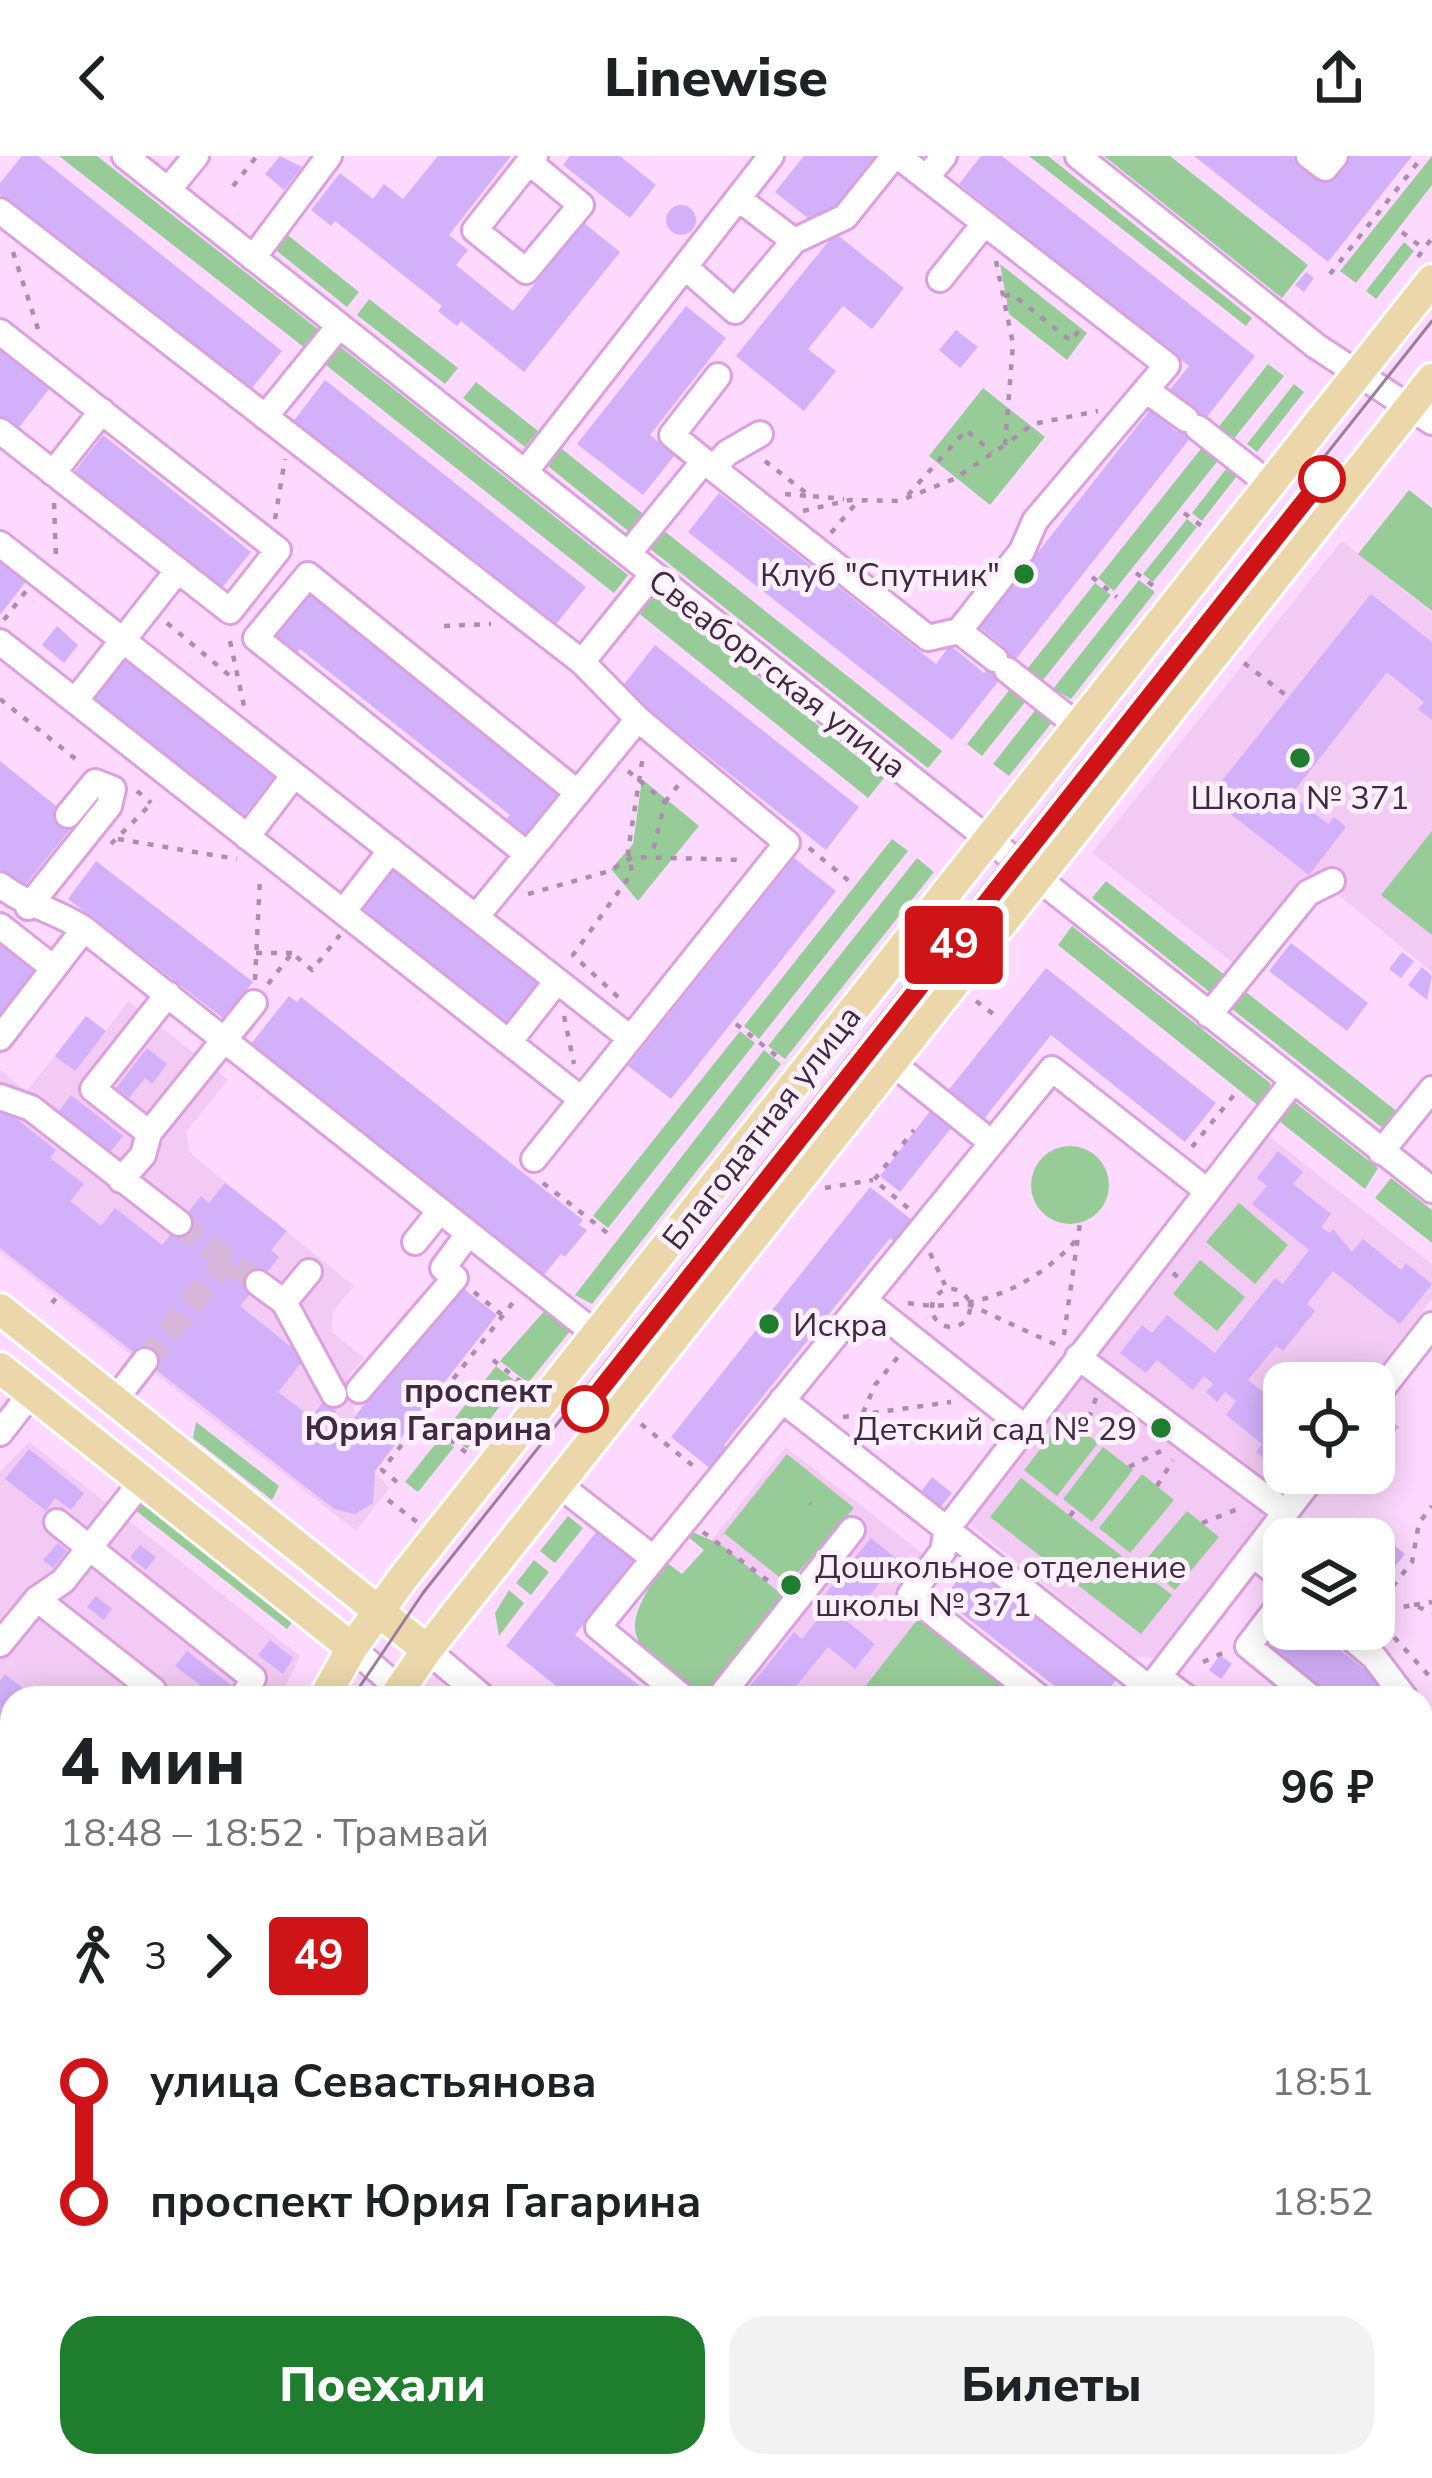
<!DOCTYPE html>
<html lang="ru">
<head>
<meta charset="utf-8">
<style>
  :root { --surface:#fff; --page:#f2f2f2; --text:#202124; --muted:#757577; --accent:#1f7d2e }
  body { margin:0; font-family:"Nunito Sans",sans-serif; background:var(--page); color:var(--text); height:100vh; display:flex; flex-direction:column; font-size:45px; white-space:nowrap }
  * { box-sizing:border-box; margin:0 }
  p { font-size:39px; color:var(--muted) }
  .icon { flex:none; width:66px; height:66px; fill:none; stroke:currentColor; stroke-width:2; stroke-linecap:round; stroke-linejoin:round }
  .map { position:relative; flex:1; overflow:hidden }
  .details { position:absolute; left:0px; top:1530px; width:1434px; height:792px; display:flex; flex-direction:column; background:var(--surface); border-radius:36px 36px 0 0; box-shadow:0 6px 30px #0003 }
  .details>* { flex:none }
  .badge { padding:0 24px; border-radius:9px; font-size:42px; line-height:78px }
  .controls { position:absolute; left:1263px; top:1206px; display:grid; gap:24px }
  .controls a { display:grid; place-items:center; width:132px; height:132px; border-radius:24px; background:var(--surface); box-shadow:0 6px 30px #0003; font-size:60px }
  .map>.badge { position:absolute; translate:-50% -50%; box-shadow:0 0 0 6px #fff }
  .legs { display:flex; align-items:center; gap:18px; height:132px; padding:0 60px; font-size:39px }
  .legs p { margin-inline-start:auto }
  .headline { display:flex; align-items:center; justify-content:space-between; height:204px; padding:0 60px }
  h1 { font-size:66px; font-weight:800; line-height:90px }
  .button { display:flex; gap:24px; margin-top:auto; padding:24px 60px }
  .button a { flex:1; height:138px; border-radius:36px; background:var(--accent); color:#fff; font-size:48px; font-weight:800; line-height:138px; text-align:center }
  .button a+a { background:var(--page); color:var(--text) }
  ul { padding:0 60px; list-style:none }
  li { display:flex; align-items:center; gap:42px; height:120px; font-size:45px }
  li i { display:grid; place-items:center; width:18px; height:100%; margin:0 15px; background:currentColor }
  li i::after { content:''; width:30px; height:30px; margin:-15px; border:9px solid; border-radius:50%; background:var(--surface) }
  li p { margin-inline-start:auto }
  li:first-child i { background:linear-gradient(#0000 50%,currentColor 0) }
  li:last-child i { background:linear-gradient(currentColor 50%,#0000 0) }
  header { display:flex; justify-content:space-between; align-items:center; height:156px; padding:0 60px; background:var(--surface); font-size:54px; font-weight:800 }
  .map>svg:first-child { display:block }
</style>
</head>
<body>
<header><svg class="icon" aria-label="back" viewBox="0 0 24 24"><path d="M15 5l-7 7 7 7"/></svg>Linewise<svg class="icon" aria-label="share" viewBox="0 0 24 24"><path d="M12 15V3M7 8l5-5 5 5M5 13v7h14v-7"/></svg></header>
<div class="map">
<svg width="1432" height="2322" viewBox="0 0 1432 2322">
  <rect width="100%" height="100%" fill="#fed9ff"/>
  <!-- built -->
  <path fill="#f2caf3" d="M1342,385L1432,457V816L1330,732L1255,824L1092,697Z
    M128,845L228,924L186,976L190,997L354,1130L333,1155L332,1176L364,1202L347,1221L367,1308L389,1332L356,1375L0,1096V914L27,935L86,860L106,875Z
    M1265,977L1432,1108V1143L1368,1227H1284V1317H1300L1159,1503L1133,1500L966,1365Z
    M29,1286L300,1500L280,1542H12V2111L0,2136V1316Z
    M786,1291L922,1397V1410L892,1449L915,1468L855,1542H727L641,1473Z
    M1432,2011V2322H1322L1327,2310H1422V2019Z
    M333,2310H725L734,2322H327Z
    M1038,2310H1095L1104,2322H1022Z"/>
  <!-- green -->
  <path fill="#97cc99" d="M59,0H97L319,174L305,192Z
    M1029,0H1048L1252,162L1246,170Z
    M1104,0H1170L1308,109L1282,142Z
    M1432,0V29L1356,127L1340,115Z
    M284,76L359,136L347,151L272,91Z
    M1404,86L1414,95L1376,143L1366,135Z
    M1000,108L1087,177L1067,204L1009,158Z
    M369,143L458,212L445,228L357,159Z
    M337,188L628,419L614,437L322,206Z
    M1268,208L1284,220L1232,285L1217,273Z
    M476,226L538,275L525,291L463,242Z
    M1294,228L1304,236L1257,296L1247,288Z
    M983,232L1045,281L990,349L929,300Z
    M557,289L647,361L633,379L543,306Z
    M1204,289L1220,302L1114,435L1098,422Z
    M1230,308L1240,316L1202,365L1192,357Z
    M1409,334L1432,352V455L1358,398Z
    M1187,363L1197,371L1153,426L1143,418Z
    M663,374L942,595L928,612L649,392Z
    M1139,424L1155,436L1071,543L1053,533Z
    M1095,427L1111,439L1043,524L1028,512Z
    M651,436L884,622L868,642L636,455Z
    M1014,528L1030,540L982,600L967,588Z
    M1040,548L1054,564L1009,620L993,608Z
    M642,623L699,670L638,745L611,713L633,688Z
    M1432,675V779L1381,739Z
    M892,683L908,695L759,883L744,870Z
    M917,702L934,716L785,903L768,890Z
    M1106,725L1226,820L1212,838L1092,742Z
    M1072,770L1270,927L1271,935L1259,950L1058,789Z
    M1241,832L1404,961L1390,978L1227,849Z
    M740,875L755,887L608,1072L593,1060Z
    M764,894L781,908L592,1148L575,1139Z
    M1292,944L1378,1012L1365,1033L1274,961Z
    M1031 1029a39 39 0 1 1 78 0a39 39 0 1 1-78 0Z
    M1391,1022L1432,1054V1087L1375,1042Z
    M1239,1047L1288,1089L1255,1128L1206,1086Z
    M1200,1104L1245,1141L1217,1175L1173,1138Z
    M548,1151L571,1174L528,1227L500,1205Z
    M496,1210L518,1227L467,1293L444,1276Z
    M1065,1261L1098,1287L1057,1340L1024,1314Z
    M196,1266L279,1330L272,1344L193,1282Z
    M441,1281L454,1291L418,1336L405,1326Z
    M1103,1291L1133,1314L1092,1366L1063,1343Z
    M787,1298L854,1352L788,1428L724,1377Z
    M1142,1318L1174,1344L1130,1397L1099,1372Z
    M1021,1322L1172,1439L1141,1478L990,1361Z
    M145,1346L296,1461L287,1473L135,1354Z
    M1187,1355L1219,1381L1175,1434L1143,1407Z
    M568,1360L583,1372L555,1407L540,1395Z
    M690,1375L720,1388L787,1443L708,1542C638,1488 607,1490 666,1406L682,1418L704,1394L687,1380Z
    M534,1404L549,1416L531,1439L516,1427Z
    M509,1434L524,1447L499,1480L495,1457Z
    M921,1459L1022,1538L1020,1542H856Z"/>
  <!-- building -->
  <path fill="#d3b1fa" d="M22,0H38L282,195L248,237L0,39V27Z
    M280,0L302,11L284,34L265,18Z
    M438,0H511L449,79L468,94L456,109L513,155L584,67L620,96L524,216L461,165L457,170L438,155L442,150L335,65L331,70L311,54L340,17L373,43L384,28L403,43Z
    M570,0H620L656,29L630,62L563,9Z
    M804,0H877L819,71L775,36Z
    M981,0H1002L1255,200L952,584L688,376L719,337L936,508L950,489L984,517L1004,491L979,471L1150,254L1177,276L1194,254L1169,235L1189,210L959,28Z
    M1194,0H1292L1325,25L1345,0H1412L1328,106Z
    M666 64a15 15 0 1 1 30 0a15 15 0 1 1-30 0Z
    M835,77L904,132L872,173L843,150L808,193L836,215L804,255L736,200Z
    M1306,116L1314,122L1304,136L1295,129Z
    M686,150L726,182L650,279L675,299L643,339L577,288Z
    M956,174L978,191L960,212L939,194Z
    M0,194L49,233L13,279L0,269Z
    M325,224L586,431L552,473L292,267Z
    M103,279L251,396L221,433L74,316Z
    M0,403L27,424L0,459Z
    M310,437L561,634L524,681L504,666L510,659L300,493L295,500L274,483Z
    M1371,438L1432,486V564L1418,553L1424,546L1387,516L1291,639L1328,668L1334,661L1346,671L1309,719L1209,641Z
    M57,470L78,489L64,507L42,489Z
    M655,489L859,651L826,694L621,532Z
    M125,503L275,620L243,661L93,544Z
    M0,605L76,666L23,732L0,713Z
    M794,702L836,735L671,943L628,910Z
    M96,705L253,826L224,863L68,743Z
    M391,711L543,832L510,874L358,754Z
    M1291,787L1368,847L1347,875L1269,815Z
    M0,788L37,816L0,864Z
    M1402,796L1414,805L1401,822L1389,813Z
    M1422,811L1432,820L1427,844L1408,829Z
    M1046,812L1216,947L1185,986L1051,879L983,964L947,936Z
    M289,840L297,846L301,841L583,1064L579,1069L587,1074L565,1101L561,1098L543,1120L535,1114L532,1117L250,889Z
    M86,860L106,875L75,915L55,900Z
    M147,892L167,908L152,928L145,922L129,942L116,932Z
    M71,939L123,980L108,999L57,958Z
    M0,950L56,994L50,1002L84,1028L70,1045L101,1070L115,1052L162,1089L201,1040L209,1047L225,1027L287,1075L271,1094L279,1101L240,1150L305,1202L278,1236L311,1261L324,1245L336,1255L323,1272L337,1283L459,1129L497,1159L375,1315L373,1347L355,1358L334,1353L0,1092Z
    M931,954L952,971L900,1036L880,1020Z
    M1278,995L1303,1016L1293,1028L1331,1058L1321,1071L1329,1077L1333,1073L1352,1096L1363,1083L1401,1114L1406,1107L1432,1128L1400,1168L1333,1115L1307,1148L1315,1155L1283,1195L1276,1190L1248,1224L1284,1253L1281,1316L1256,1296L1262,1288L1226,1259L1236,1245L1225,1236L1217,1246L1206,1236L1213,1228L1204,1220L1193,1234L1157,1204L1146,1217L1120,1197L1142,1169L1152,1177L1167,1159L1215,1197L1275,1122L1283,1128L1309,1094L1252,1048L1267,1030L1257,1022Z
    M870,1031L912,1064L894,1086L890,1082L724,1289L729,1293L712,1314L671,1281Z
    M1306,1211L1326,1227H1294Z
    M1382,1257L1399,1271L1389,1283L1374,1270Z
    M29,1293L84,1337L71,1354L55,1342L46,1355L5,1323Z
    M932,1321L952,1337L937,1356L917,1341Z
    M1368,1368L1405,1398L1377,1434L1374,1383H1356Z
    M597,1375L634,1404L575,1479L655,1542H571L506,1490Z
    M871,1382L903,1408L888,1427L883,1423L848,1466L875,1488L855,1513L828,1491L793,1534L797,1542H757L747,1534L794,1476L802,1483L833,1444L825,1438Z
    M58,1387L67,1395L53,1412L43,1404Z
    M140,1389L156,1401L146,1414L130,1401Z
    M972,1405L1119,1520L1102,1542H1070L943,1443Z
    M96,1440L112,1453L104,1464L87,1451Z
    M1284,1473H1314L1367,1515L1387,1542H1334L1270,1492Z
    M270,1484L293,1502L283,1518L258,1499Z
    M187,1495L235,1532L227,1542H203L208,1535L175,1510Z
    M1220,1499L1232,1508L1221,1523L1209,1514Z
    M5,1518L36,1542H12V1689L0,1680V1525Z
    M1422,1587L1432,1600V1666L1422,1653Z
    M0,1867L12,1875L0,1895Z
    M1432,2016V2223L1422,2216V2029Z
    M0,2074L12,2079V2103L0,2128Z
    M95,2310H248L274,2322H89Z
    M420,2310H489L501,2322H412L409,2318Z
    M590,2310H683L692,2322H587L582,2316Z
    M784,2310H805L807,2313L794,2322Z
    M1086,2310H1089L1098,2322H1078L1075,2318Z"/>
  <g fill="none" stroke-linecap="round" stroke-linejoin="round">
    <!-- minor-tunnel -->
    <path stroke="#d8b6d9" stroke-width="24" stroke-dasharray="24 12" stroke-linecap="butt" d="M179,1067L258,1127
      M145,1205L227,1103"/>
    <defs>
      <path id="minor" d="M125,0L1432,1034
        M1078,0L1316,190L1432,266
        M1309,0L1325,12L1335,0
        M529,6L581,49L526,115L475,74L529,6L535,0
        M926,22L944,0
        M168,34L196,0
        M0,55L582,506L638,563L787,687L534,1003
        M794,85L845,61L894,0
        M253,102L329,0
        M685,111L735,155L794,85L739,43
        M940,123L984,68
        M0,176L278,394L230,455L0,275
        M1146,234L1186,263
        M265,261L339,170
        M1198,272L1269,328
        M704,305L672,279L718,220
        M714,312L727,297L760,278
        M525,316L771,0
        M53,317L102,255
        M0,388L630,882
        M628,398L704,305L928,482L959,475L1022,395L1035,365L1167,209L898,0
        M959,475L995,503
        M0,486L581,943
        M582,506L653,418
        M1007,514L1078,570
        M75,545L178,414
        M247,681L294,619
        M527,698L256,482L308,419L578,637
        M0,729C27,750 56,754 84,773L597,1179
        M28,751L109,650L113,633L95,626L68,659
        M343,756L391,694
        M476,761L638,563
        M0,770L52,811
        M1209,859L1308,737L1332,725
        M0,882L84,773
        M509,886L557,825
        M891,906L992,987
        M0,941L31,952L179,1067
        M149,977L93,933L168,838
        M1381,996L1432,933
        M121,1024L143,999L149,977L254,847
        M415,1086L439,1056
        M258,1127L284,1146L334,1238
        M864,1144L1024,1271
        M284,1146L309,1116
        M1078,1201L1285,1356
        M359,1234L455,1122L443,1112L468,1078
        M1374,1243L1432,1169
        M115,1244L145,1205
        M782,1244L1149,1532
        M0,1277L32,1236
        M558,1328L653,1402
        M57,1366L253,1522L243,1542
        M1253,1398L1284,1424
        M37,1443L153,1534
        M1284,1443L1248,1490L1312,1542
        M1341,1473L1374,1501L1405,1542
        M0,1488L37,1443L63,1425L143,1324
        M352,1492L410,1542
        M427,1494L484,1542
        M1159,1521L1187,1542
        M684,1542L598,1471L1052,913L1206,1034
        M719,1542L852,1374
        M1040,1542L910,1439L943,1395L947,1373L1293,925
        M1142,1542L1316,1317
        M1422,1564L1432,1577
        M1422,1674L1432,1687
        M1422,1815L1432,1828
        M0,1818L12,1825
        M1422,1913L1432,1906
        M1422,1990L1432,1982
        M0,2061L10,2067
        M720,2310L724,2322
        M747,2310L757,2322
        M1177,2310L1186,2322
        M1232,2310L1241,2322
        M319,2322L324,2310
        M385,2322L386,2310
        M889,2322L904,2310
        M930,2322L945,2310"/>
      <path id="major" d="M0,1153L427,1494
        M0,1212L352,1492
        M324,1542L352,1492L403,1422L1432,124
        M394,1542L427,1494L1432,223
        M0,2241L12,2215
        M33,2322L38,2310"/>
    </defs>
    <!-- minor casing -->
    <use href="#minor" stroke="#dba0dd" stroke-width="30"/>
    <!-- major casing -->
    <use href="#major" stroke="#fff" stroke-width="36"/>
    <!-- path -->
    <path stroke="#ac8dad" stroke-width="4.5" stroke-dasharray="6 9" stroke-linecap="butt" d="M233,30L257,0
      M1402,76L1424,93
      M13,96L39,176
      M1418,101L1432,82
      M996,105L1013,188L1005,289L1033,268L1098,255
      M1330,118L1423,0
      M1004,140L1012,138L1071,185L1082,170
      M765,305L810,340L844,343
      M785,338L810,340
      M908,339L966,274L992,296
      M54,347L56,401
      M803,355L850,344L899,345L954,323L1003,290
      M1184,357L1203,371
      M275,363L285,303
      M831,377L858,345
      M1136,417L1155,431
      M1092,421L1117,441
      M4,464L26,435
      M167,467L236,525
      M444,470L491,468
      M230,485L244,550
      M1244,507L1287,540
      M0,543L82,608
      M628,615L665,646L652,699
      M137,635L151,647
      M665,646L680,627
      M118,683L237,703
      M111,688L150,649
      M809,692L849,725
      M528,738L610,715L632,701L743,704
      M256,797H292
      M255,824L260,722
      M268,828L292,797L312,814L340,779
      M618,841L573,799L632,717L628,695L643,600
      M976,845L996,860
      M564,860L574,908
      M736,868L779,902
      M1192,991L1234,939
      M543,1027L610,1079
      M825,1032L873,1024
      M908,1052L874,1024L914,974
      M930,1097L945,1129
      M1173,1117L1183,1126
      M932 1152a19 19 0 1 1 38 0a19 19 0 1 1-38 0Z
      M474,1136L502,1159
      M52,1147L59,1138
      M908,1147C972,1158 1035,1131 1077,1083
      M968,1148L1061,1191
      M1064,1179L1080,1067
      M493,1204L521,1226
      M443,1237L458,1248
      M863,1257L875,1229L898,1201
      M843,1261L951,1246
      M641,1268L697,1313
      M438,1274L469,1299
      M1084,1276L1096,1242
      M1129,1311L1161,1295
      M397,1326L382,1314L515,1144
      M1157,1330L1173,1304
      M388,1344L417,1366
      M810,1347L811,1348
      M1070,1360L1075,1353
      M1202,1367L1238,1353
      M703,1376L775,1430
      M1349,1383L1361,1367
      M1140,1414L1145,1409
      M1414,1449L1432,1446
      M1374,1454L1412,1406L1419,1367L1432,1350
      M1374,1456L1414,1449L1432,1457
      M1374,1459L1431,1522
      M1203,1506L1225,1496
      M1422,1788L1432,1787
      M276,2310L298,2320
      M1385,2310L1389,2322"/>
    <!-- minor -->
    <use href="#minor" stroke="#fff" stroke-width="24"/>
    <!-- major -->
    <use href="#major" stroke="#ecd7aa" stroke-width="30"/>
    <!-- tram -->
    <path stroke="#9b7d9c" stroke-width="3" d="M352,1542L423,1437L1432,165
      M0,2302L12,2275"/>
  </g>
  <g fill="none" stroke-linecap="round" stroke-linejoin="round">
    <defs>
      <path id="line-1" d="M585,1253L1322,323"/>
    </defs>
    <!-- line-1 casing -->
    <use href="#line-1" stroke="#fff" stroke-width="27"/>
    <!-- line-1 -->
    <use href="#line-1" stroke="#ce1417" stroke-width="18"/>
  </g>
  <!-- markers -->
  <g fill="#fff" stroke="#ce1417" stroke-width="6">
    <circle cx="1322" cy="323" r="21"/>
    <circle cx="585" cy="1253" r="21"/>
  </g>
  <g fill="#1f7d2e" stroke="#fdf0fd" stroke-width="4.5">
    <circle cx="1024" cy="418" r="12"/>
    <circle cx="1300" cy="602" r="12"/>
    <circle cx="769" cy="1168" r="12"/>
    <circle cx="1161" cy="1272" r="12"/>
    <circle cx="791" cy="1429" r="12"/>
  </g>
  <g text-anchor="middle" stroke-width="10" stroke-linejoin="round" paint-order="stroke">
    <!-- poi labels -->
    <g font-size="33" fill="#402841" stroke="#fdf0fd" text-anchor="end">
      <text x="1000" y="430">Клуб "Спутник"</text>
      <text x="1300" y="653" text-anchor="middle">Школа № 371</text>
      <text x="793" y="1180" text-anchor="start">Искра</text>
      <text x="1137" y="1284">Детский сад № 29</text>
      <text x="815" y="1422" text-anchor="start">Дошкольное отделение<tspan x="815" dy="38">школы № 371</tspan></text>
    </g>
    <!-- street labels -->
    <g font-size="33" fill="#402841" stroke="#fdf0fd">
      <text transform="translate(778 517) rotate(38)" y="12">Свеаборгская улица</text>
      <text transform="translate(761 971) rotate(-52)" y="12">Благодатная улица</text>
    </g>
    <!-- stop labels -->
    <g font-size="33" font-weight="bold" fill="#402841" stroke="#fdf0fd" text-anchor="end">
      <text x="552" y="1246">проспект<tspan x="552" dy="38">Юрия Гагарина</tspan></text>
    </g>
  </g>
</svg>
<div class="controls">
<a><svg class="icon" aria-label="locate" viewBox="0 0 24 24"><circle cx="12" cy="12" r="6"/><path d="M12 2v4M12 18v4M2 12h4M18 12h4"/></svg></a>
<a><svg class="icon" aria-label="layers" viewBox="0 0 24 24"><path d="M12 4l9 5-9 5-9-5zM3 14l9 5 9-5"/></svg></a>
</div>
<b class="badge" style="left:954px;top:789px;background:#ce1417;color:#fff">49</b>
<section class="details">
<div class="headline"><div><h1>4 мин</h1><p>18:48 – 18:52 · Трамвай</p></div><b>96 ₽</b></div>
<div class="legs"><svg class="icon" aria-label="walk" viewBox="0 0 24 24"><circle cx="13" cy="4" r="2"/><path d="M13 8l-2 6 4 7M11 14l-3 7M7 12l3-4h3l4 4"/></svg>3<svg class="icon" aria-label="forward" viewBox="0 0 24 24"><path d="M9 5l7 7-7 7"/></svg><b class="badge" style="background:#ce1417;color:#fff">49</b></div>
<ul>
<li><i style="color:#ce1417"></i><b>улица Севастьянова</b><p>18:51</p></li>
<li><i style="color:#ce1417"></i><b>проспект Юрия Гагарина</b><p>18:52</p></li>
</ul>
<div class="button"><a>Поехали</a><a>Билеты</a></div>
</section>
</div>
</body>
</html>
